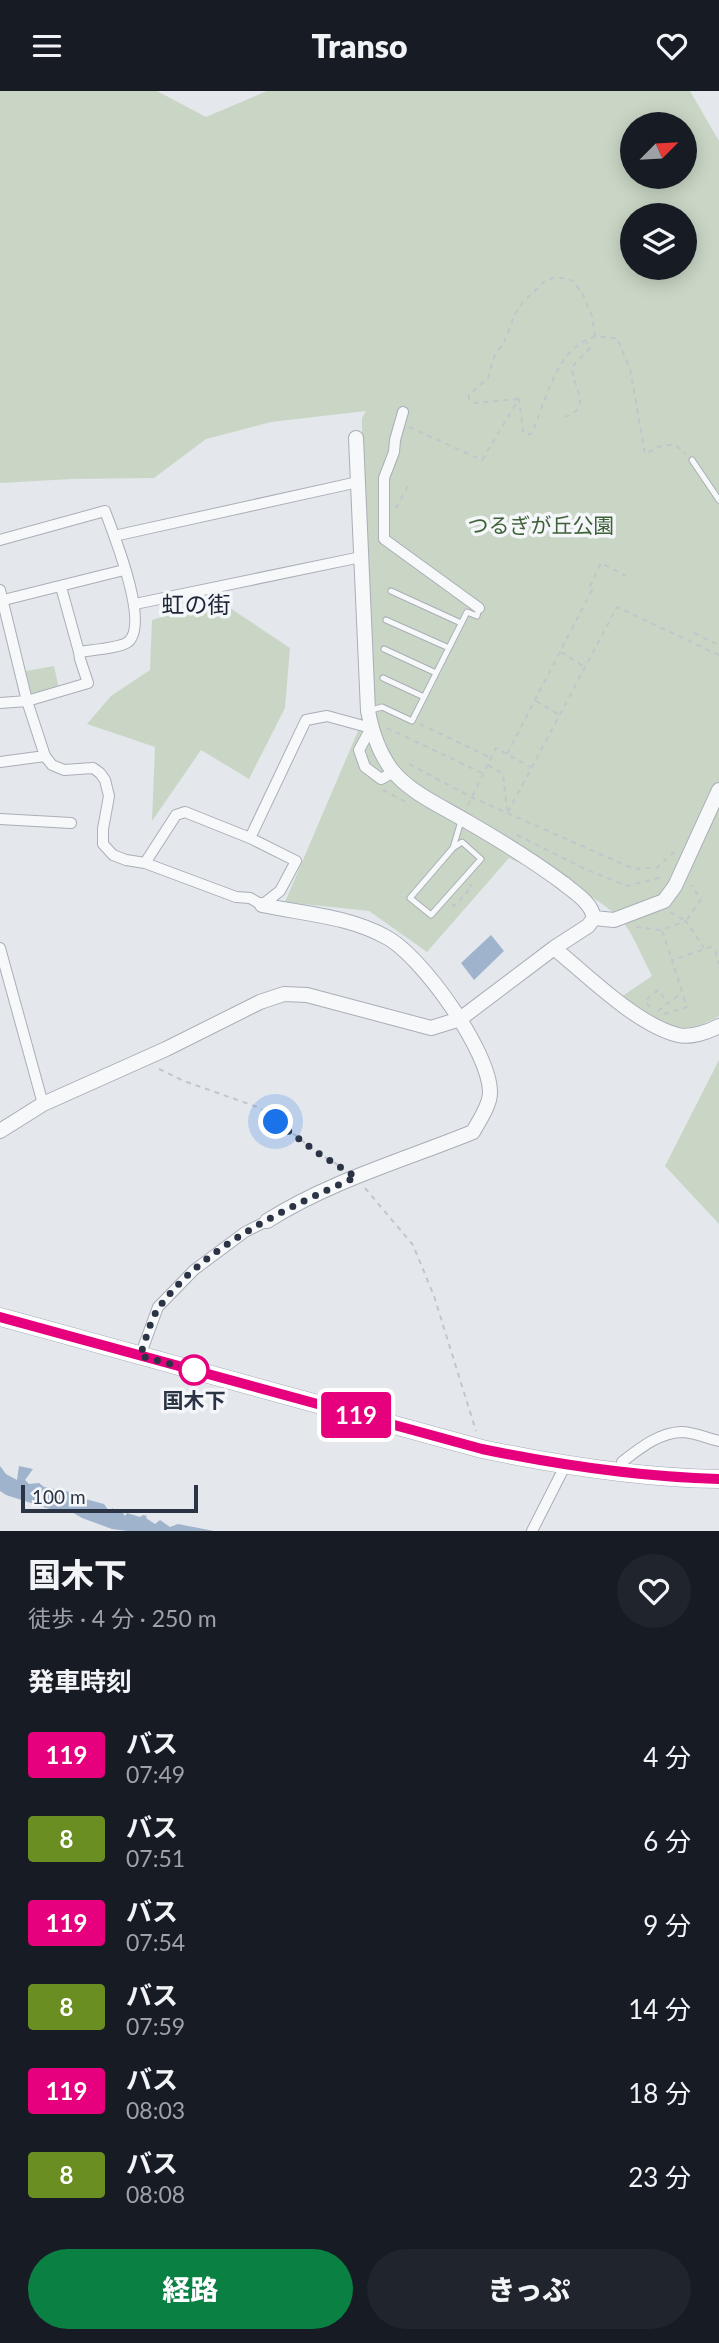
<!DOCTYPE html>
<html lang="ja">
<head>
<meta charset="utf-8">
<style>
  :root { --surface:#171b24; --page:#20242c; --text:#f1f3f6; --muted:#9ea1a6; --accent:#0b8043 }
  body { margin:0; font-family:Lato,"Noto Sans JP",sans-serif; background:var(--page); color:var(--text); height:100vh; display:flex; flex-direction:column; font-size:26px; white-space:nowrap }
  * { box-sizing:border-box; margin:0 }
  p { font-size:23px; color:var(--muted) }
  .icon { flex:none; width:38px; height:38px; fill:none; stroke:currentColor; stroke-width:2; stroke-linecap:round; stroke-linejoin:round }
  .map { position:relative; height:1440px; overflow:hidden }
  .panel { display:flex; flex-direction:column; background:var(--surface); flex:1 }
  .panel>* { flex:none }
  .badge { padding:0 14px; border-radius:5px; font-size:24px; line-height:46px }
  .needle { width:46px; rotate:66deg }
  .controls { position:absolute; left:620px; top:21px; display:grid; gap:14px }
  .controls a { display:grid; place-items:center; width:77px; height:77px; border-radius:50%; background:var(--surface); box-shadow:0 4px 18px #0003; font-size:35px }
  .scale { position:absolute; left:21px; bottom:18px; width:177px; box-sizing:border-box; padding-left:7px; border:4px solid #2b3445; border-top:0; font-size:19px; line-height:24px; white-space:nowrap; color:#2b3445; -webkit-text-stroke:5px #f4f6f9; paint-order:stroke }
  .you { position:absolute; width:35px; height:35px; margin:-18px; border:5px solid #fff; border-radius:50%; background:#1a73e8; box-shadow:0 0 0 10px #1a73e833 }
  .map>.badge { position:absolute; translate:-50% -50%; box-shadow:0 0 0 4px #fff }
  h2 { padding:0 28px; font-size:26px; line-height:63px }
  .round { display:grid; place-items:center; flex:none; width:74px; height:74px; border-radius:37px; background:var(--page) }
  .head { display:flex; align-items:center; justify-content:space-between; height:119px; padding:0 28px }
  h1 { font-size:33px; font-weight:800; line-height:52px }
  .action { display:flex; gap:14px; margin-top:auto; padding:14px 28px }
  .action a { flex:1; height:80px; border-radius:42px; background:var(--accent); color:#fff; font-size:28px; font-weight:800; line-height:80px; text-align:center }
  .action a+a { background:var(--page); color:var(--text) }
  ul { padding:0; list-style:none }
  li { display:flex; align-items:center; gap:21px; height:84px; padding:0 28px }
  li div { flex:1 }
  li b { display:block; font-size:26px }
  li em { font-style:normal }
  li .badge { min-width:77px; font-weight:700; text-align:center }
  header { display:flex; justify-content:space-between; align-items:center; height:91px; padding:0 28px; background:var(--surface); font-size:32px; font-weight:800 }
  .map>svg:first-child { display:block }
</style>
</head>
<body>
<header><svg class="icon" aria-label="menu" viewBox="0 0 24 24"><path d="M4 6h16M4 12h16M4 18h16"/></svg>Transo<svg class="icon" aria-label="heart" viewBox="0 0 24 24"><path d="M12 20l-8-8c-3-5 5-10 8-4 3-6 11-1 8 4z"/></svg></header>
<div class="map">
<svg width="719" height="1440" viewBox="0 0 719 1440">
  <rect width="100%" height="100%" fill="#e4e7ec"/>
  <!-- green -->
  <path fill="#c9d6c5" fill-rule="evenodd" d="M0,0H157L206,26L267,0H690L719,50V925C677,950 656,931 621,906L652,885C644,870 638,855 630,841C607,804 547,785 509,767L427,861L369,820L285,811L358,640L363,616L362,327L366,320L271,331L206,348L154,387L72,388L0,392ZM632,33H684V86H632ZM632,124H684V177H632Z
    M218,509L290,557L285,617L249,688L201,659L152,730L155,656L87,633L111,605L150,579L152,529Z
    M54,575L59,598L31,603L26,580Z
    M719,969V1133L665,1075Z"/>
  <!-- water -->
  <path fill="#9fb4cc" d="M491,844L504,860L474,889L461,872Z
    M0,1375L6,1383L17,1389L19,1375L33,1378L25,1389L29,1393L39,1392L44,1396L75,1402L78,1406L104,1413L109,1420L113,1417L114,1420L122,1421L125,1425L127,1422L140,1426L143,1424L147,1425L146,1427L155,1433L160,1429L170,1436L178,1433L214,1440H127L112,1438L82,1427L72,1421L56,1420L6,1404L0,1400Z"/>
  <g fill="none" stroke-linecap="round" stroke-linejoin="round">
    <defs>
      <path id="service" d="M692,369L719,409
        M391,500L461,532
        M386,529L449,557
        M384,558L436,582
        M383,587L424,606
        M368,620L382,616L412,630L467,521L477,525L479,517
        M453,757L462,751L481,768L431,824L410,807L453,757L461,730"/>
      <path id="minor" d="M403,321L395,349L394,361L384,387V448L479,517
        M114,445L358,391
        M0,449L105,420C114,444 150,533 128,551C120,557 91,559 79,561L80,568L88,592L27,610L0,612
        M61,496L79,561
        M0,499L27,610L45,665L52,674L64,679L93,677L100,682L105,689L109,705L103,738V753L113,764L126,769L145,772L236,806L250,807L262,814L280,800L296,770L250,747L185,721L176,724L145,772
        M0,510L124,479
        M135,513L361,466
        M0,671L45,665
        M0,728L71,732
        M250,747L306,629L327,625L371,637L359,659L365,676L381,688L394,681
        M0,857L43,1013
        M140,1265L158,1216L194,1179L245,1141L267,1130
        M621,1381L622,1371C639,1358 658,1342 681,1341C693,1341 707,1347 719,1350
        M532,1440L566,1373"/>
      <path id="tertiary" d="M356,347L368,620C372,641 379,662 392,679C410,702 443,716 468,731C501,750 532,769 563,792C575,802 591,811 594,827
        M262,814C304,823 348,825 386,846C421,864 491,962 490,1002C490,1014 479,1030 473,1041C404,1069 330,1090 267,1130
        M594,827L614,829L664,810L675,795L719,699
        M554,857C587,884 637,934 678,944C690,947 708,941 719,935
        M0,1040L43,1013L166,958L260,911L284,903L307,904L431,937L460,928L554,857L588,835L594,827"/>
      <path id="primary" d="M0,1226L482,1358C559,1374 640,1387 719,1388"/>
    </defs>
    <!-- service casing -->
    <use href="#service" stroke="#a9aeb7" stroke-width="7"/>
    <!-- minor casing -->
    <use href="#minor" stroke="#a9aeb7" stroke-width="12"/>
    <!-- tertiary casing -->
    <use href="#tertiary" stroke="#a9aeb7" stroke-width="16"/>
    <!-- primary casing -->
    <use href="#primary" stroke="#a3abb8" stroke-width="19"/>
    <!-- path -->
    <path stroke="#c2c5cb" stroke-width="2" stroke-dasharray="5 5" stroke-linecap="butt" d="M518,308L473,312L469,308V304L488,287L494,266L504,251L515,223L523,211L545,190L552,187H564L573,190L582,202L592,225L595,245
      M565,326C594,316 572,296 572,276L590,257L586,251
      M409,336L482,369L519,308L523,340L527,344L532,342C546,310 556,257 594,246C601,245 610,247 617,247L630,278L645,363L658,356L674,353L686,363
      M396,417L408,395
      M694,542L719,554
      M561,561L583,575
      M536,610L558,623
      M420,633L491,667
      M387,637L482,682
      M507,663L592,499L589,497L601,472L626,485
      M409,673L471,706L634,778L658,776L677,758
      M488,674L503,683L507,719
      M383,699L406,711
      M468,714L496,657L530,676
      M508,721L617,516L719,564
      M517,744L585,778L627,795L663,786
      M452,813L454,815L472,796L470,793
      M670,821L686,830L701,808L691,794
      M636,836L661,839L686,830L704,857
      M662,840L672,868
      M650,916L645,910L658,899L668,912
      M658,920L681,902
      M664,923L687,916L672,869L711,856L716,862L719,873
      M159,978L184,990L260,1017L318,1062L343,1077
      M365,1097L413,1154L434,1205L476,1340"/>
    <!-- service -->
    <use href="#service" stroke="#f7f8fa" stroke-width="5"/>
    <!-- minor -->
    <use href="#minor" stroke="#f7f8fa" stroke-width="10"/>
    <!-- tertiary -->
    <use href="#tertiary" stroke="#f7f8fa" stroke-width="14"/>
    <!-- primary -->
    <use href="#primary" stroke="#fff" stroke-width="18"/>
  </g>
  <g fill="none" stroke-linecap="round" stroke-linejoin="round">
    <defs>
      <path id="line" d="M0,1226L482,1358C559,1374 639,1386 719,1388"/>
    </defs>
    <!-- line casing -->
    <use href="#line" stroke="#fff" stroke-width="16"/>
    <!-- line -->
    <use href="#line" stroke="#e6007e" stroke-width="10"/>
    <!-- walk -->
    <path stroke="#2b3445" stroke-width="7" stroke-dasharray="0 12.6" d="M194,1279L140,1265C146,1249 150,1228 160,1215C205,1154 289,1116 356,1086L318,1062L276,1031"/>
  </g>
  <!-- markers -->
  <circle fill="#fff" stroke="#e6007e" stroke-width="3.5" cx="194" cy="1279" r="14"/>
  <g text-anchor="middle" stroke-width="7" stroke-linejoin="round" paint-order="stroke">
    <!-- park labels -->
    <g font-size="21" fill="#3f6138" stroke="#f4f6f9">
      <text x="541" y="442">つるぎが丘公園</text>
    </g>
    <!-- stop labels -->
    <g font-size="21" font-weight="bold" fill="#2b3445" stroke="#f4f6f9">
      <text x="194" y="1317">国木下</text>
    </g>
    <!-- neighbourhood labels -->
    <g font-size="23" fill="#1d2536" stroke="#f4f6f9">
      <text x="196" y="522">虹の街</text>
    </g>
  </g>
</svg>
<div class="controls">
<a><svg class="needle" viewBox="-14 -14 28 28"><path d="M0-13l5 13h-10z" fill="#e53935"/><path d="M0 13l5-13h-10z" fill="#9ea1a6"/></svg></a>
<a><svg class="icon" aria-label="layers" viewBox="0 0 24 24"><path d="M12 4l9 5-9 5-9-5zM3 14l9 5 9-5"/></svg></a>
</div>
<div class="scale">100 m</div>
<div class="you" style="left:276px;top:1031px"></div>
<b class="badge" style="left:356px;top:1324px;background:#e6007e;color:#fff">119</b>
</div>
<section class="panel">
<div class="head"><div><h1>国木下</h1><p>徒歩 · 4 分 · 250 m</p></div><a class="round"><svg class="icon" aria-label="heart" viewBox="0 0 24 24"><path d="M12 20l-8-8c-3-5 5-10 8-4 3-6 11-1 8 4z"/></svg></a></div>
<h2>発車時刻</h2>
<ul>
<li><span class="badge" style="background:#e6007e;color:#fff">119</span><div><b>バス</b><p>07:49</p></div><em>4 分</em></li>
<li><span class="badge" style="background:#6b8e23;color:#fff">8</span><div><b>バス</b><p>07:51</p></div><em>6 分</em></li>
<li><span class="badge" style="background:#e6007e;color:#fff">119</span><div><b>バス</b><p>07:54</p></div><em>9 分</em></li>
<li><span class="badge" style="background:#6b8e23;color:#fff">8</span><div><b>バス</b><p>07:59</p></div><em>14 分</em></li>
<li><span class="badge" style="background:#e6007e;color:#fff">119</span><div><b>バス</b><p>08:03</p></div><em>18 分</em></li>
<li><span class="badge" style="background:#6b8e23;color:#fff">8</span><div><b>バス</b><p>08:08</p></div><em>23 分</em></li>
</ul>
<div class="action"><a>経路</a><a>きっぷ</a></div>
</section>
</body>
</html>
